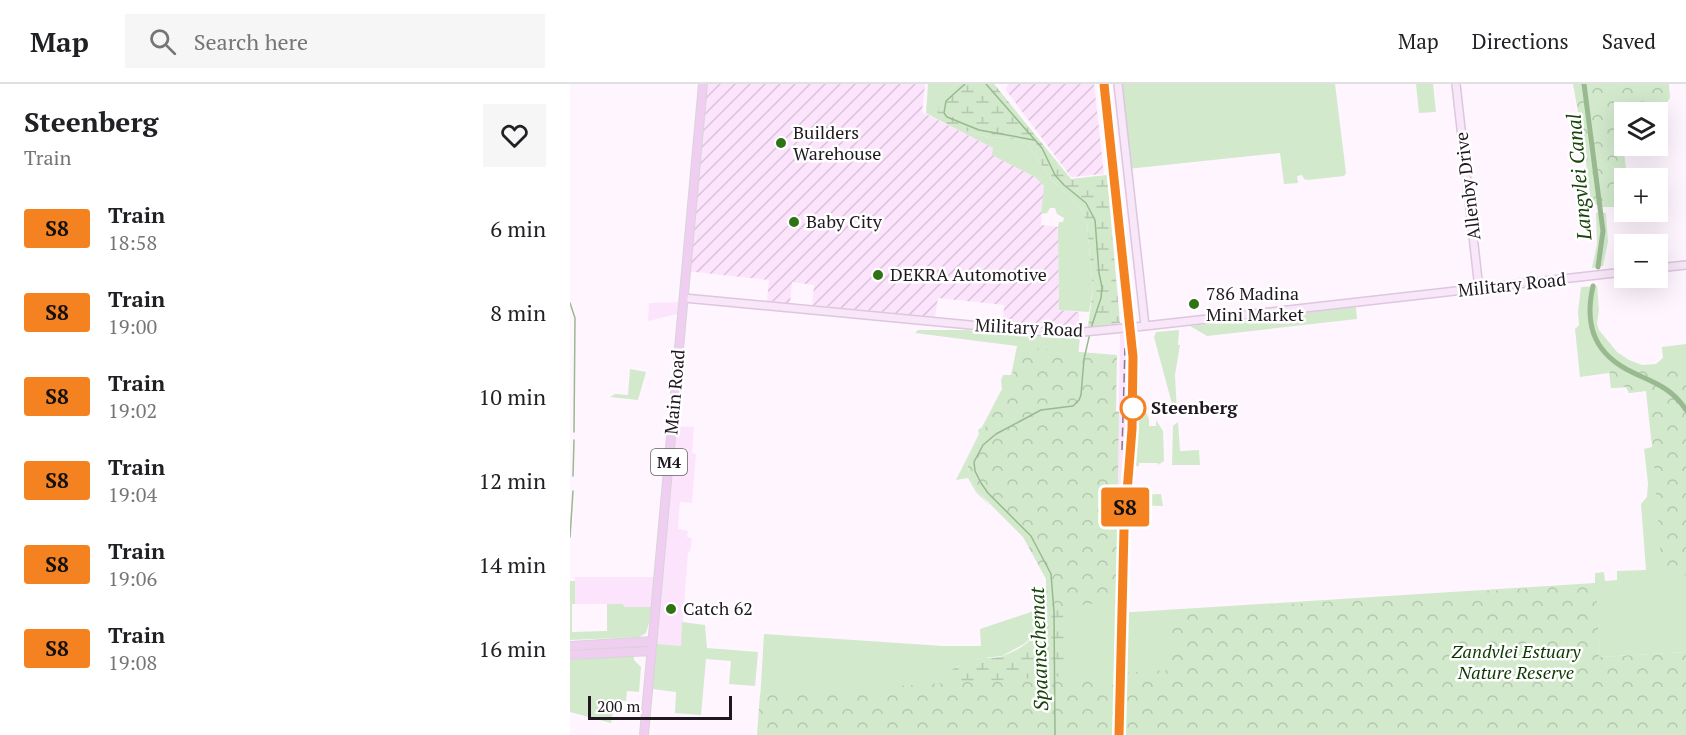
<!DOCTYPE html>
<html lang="en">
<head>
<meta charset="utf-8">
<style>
  :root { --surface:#fff; --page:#f6f6f6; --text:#202124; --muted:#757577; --line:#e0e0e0 }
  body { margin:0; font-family:"PT Serif",serif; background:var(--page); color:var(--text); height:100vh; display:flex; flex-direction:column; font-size:22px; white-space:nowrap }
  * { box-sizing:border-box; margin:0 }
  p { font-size:20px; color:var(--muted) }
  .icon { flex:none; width:33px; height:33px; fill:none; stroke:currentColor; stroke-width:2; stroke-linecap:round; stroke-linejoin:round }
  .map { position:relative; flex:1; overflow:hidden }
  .sheet { display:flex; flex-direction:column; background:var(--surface); width:570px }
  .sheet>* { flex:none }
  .badge { padding:0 12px; border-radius:4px; font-size:21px; line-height:39px }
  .controls { position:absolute; left:1044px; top:18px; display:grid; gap:12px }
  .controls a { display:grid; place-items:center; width:54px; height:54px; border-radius:0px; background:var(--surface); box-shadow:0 6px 24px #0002; font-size:30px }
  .scale { position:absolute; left:18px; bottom:15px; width:144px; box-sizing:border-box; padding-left:6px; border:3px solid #201820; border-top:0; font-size:16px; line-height:21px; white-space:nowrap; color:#201820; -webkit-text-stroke:4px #fff; paint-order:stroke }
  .map>.badge { position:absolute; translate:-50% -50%; box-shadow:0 0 0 3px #fff }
  .round { display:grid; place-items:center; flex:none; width:63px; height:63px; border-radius:0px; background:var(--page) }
  .headline { display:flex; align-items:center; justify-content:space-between; height:102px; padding:0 24px }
  h1 { font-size:28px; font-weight:800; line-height:45px }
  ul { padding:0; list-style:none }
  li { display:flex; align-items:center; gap:18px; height:84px; padding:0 24px }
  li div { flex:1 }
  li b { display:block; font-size:22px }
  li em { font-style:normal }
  li .badge { min-width:66px; font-weight:700; text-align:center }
  header { display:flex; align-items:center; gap:36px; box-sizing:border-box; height:84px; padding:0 30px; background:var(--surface); border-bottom:2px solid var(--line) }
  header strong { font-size:28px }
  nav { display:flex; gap:33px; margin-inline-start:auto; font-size:21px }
  .search { width:420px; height:54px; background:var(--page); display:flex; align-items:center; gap:15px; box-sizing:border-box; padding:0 21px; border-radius:0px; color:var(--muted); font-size:22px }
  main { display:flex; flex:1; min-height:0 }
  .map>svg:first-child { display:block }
</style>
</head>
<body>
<header>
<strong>Map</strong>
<div class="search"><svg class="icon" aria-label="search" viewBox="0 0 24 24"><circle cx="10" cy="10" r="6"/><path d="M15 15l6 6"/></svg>Search here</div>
<nav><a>Map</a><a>Directions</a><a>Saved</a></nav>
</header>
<main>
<section class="sheet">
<div class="headline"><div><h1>Steenberg</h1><p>Train</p></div><a class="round"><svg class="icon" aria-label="heart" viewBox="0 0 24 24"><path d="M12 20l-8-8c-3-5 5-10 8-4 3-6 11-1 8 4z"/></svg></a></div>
<ul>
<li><span class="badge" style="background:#f58220;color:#111">S8</span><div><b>Train</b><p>18:58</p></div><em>6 min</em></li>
<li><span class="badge" style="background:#f58220;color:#111">S8</span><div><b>Train</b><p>19:00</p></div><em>8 min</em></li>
<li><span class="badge" style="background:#f58220;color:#111">S8</span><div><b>Train</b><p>19:02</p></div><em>10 min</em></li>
<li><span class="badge" style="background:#f58220;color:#111">S8</span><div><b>Train</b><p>19:04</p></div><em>12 min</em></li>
<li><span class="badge" style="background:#f58220;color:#111">S8</span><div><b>Train</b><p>19:06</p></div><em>14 min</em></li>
<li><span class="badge" style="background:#f58220;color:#111">S8</span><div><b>Train</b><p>19:08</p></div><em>16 min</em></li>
</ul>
</section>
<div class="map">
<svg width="1116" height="651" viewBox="0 0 1116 651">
  <defs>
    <pattern id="industrial-furrows" width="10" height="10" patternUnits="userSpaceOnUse" patternTransform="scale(1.5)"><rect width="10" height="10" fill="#fde4fd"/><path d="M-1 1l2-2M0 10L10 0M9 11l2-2" fill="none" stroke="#d9c3d9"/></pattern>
    <pattern id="wetland-marsh" width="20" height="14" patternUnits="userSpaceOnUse" patternTransform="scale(1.5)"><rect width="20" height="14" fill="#d2e9cc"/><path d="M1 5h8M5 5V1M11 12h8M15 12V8" fill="none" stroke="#b4c7af"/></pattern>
    <pattern id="park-crowns" width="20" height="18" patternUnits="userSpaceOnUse" patternTransform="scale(1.5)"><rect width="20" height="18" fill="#d2e9cc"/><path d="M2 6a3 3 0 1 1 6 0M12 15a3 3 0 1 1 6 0" fill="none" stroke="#b4c7af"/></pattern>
  </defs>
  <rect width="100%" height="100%" fill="#fff5ff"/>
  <!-- built -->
  <path fill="#fde4fd" d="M113,218L112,229L78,237L79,219Z
    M566,249L567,260L564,264L570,270V328H566L557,432L550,651H544L550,250Z
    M102,342L124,343L122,369L126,370L122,419L110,418L108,445L118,447L117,453L122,454L120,468H118L111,562L82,560L85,523H53V520H5V493H89Z"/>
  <!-- industrial -->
  <path fill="url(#industrial-furrows)" d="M133,0H355L352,28L423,64V71L465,93L474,102L471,141L488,143L489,226L509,228V244L433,240L434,221L368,214L365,233L242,221L244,201L222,198L220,219L197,217L199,196L116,187Z
    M438,0H524L534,90L501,93L436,6Z"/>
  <!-- green -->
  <path fill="#d2e9cc" d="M358,0H388L381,5L367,24L368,32L367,35L356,29Z
    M548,0H765L776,89L774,92L738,96L734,95L732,91L727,92L728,99L714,100L710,69L557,85Z
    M846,0H863L866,28L849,29Z
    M393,46L419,53L450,56L458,61L481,95L511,124L517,140L523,206L519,228L489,226L488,143L489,138H493L494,134L487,130L485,124H480L477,129L471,130L474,102L465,93L422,71L423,64L392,48Z
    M1029,128L1036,129L1038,158L1033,182L1022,184L1027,160L1026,129Z
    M1027,202L1029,226L1027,240L1029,246L1047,268L1059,276L1072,281L1086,280L1093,274L1092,263L1116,260V568L1029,573L1028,554L752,651H498L482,504L470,546L454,560L432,572L405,575L386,583L399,601L297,651H188L194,550L373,562H411L410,545L476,523L485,487L548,363L547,529L1025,499V489L1034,488L1035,497L1047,496V487L1076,486L1071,420L1077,413L1078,399L1074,365L1082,363L1076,307L1059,309L1056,303L1041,304L1039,289L1010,293L1005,245L1009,241L1008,228L1011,203Z
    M786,223L787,235L637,252L620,242Z
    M348,246H396L486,254H510L508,272L411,351L397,377L400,395L408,408L420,422L406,408L398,394L386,396L409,350L408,346L412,343L432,305L431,296L433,291H441L447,262L345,249Z
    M609,246L608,261H610L605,291L607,329H605L602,326V320L584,253L586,248Z
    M60,285L76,288L68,316L40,313L45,310L58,311Z
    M566,327L576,328L579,335V342H586V336L593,347L594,377L588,381V379H569V382H565V407H568L569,411L591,410L593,422L564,421L560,407Z
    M608,338L610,367L629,366L630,381H602L603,342Z
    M0,497H5V520H2V548L37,547V520H53L54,523H81L79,539L76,549L69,553L0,556Z
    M112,538L135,541L137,564L188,568L185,602L159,600L161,577L136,575L131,631L105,629L106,608L82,605L87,560L111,562Z
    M64,571V576L71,583L69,608L57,607L56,617L39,615L35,619H29L28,623L32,624L31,629L43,628L41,639L0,628V576Z"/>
  <!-- wetland -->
  <path fill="url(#wetland-marsh)" d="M388,0H424L501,95L537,91L550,239L518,243L523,206L517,140L511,124L481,95L458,61L450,56L419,53L393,46L392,48L367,35L368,19L381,5Z
    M482,503L493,527L496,628L399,601L376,590C385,584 394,578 405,575C414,573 424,575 433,572C470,558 475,538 482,503Z"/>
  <!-- park -->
  <path fill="url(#park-crowns)" d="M1003,0H1099L1100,14L1096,20L1057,25L1052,28L1050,33L1057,94H1054V123H1033L1021,119L1014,62Z
    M450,263L547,271L546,327L549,328L546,518L476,524V495L453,453L408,408L400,395L397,377L442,293Z
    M1116,282V491L1092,493L1079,306L1059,309L1056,303L1041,304L1040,287Z
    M1026,500L1029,573L1116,568V651H187L190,610L600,586L599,528Z"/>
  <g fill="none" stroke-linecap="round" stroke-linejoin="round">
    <!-- stream -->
    <path stroke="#99b990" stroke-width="1.5" d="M395,0L376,17L374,29L377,33L409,46L464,56
      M416,0L472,64L485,91L494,101L516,119L525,136L529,189L532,203L531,214L521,244
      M0,219L5,234L4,348
      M3,392L4,356
      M0,453L3,407
      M485,651L484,528L481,490L461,452L418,409L411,399L405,387L404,378L413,361L426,350L471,326L503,322L509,316L511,311L514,275L520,249"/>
    <!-- canal -->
    <path stroke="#99b990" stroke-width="5" d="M1014,0L1033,147L1028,183
      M1023,202C1015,238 1022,266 1056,285C1080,298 1100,301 1116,326"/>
    <defs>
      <path id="secondary" d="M548,0L575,242
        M886,0L909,205
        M1088,184L1116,181
        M114,214L475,248H513L575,242L1054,188"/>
      <path id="primary" d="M0,562L82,557
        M0,571L81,567
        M74,651L133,0"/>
    </defs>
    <!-- secondary casing -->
    <use href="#secondary" stroke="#ddc6de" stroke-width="10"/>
    <!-- primary casing -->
    <use href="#primary" stroke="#d7d5d7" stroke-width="10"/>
    <!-- secondary -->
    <use href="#secondary" stroke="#f8e7f8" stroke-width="7"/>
    <!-- primary -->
    <use href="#primary" stroke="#f0cef2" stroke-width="8"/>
    <!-- rail -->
    <path stroke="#837b83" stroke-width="1.5" stroke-dasharray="9 4.5" stroke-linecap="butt" d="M534,0L561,243L563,287L562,345L554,445L549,651
      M552,366L555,264"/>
  </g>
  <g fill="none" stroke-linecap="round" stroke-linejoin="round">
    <defs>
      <path id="line" d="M534,0L563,273L562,345L554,446L549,651"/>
    </defs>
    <!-- line casing -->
    <use href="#line" stroke="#fff" stroke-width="14"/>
    <!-- line -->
    <use href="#line" stroke="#f58220" stroke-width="9"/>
  </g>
  <!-- markers -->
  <g fill="#2e7415" stroke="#fff" stroke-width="2">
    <circle cx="211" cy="59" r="6"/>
    <circle cx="224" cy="138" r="6"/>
    <circle cx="308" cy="191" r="6"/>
    <circle cx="624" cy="220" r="6"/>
    <circle cx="101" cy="525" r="6"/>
  </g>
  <circle fill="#fff" stroke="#f58220" stroke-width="3" cx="563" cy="324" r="12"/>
  <g text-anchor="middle" stroke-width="5" stroke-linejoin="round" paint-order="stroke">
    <!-- shield labels -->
    <rect fill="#fff" stroke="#635d63" stroke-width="1.5" x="81" y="365" width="36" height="26" rx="4.5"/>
    <g font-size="16" font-weight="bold" fill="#201820">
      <text x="99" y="384">M4</text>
    </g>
    <!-- poi labels -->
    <g font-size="18" fill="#201820" stroke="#fff" text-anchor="start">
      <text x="223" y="55">Builders<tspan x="223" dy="21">Warehouse</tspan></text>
      <text x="236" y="144">Baby City</text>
      <text x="320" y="197">DEKRA Automotive</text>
      <text x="636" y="216">786 Madina<tspan x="636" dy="21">Mini Market</tspan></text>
      <text x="113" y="531">Catch 62</text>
    </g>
    <!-- street labels -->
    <g font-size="18" fill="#201820" stroke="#fff">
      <text transform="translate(898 102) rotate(-97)" y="6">Allenby Drive</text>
      <text transform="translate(942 201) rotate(-6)" y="6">Military Road</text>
      <text transform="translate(459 244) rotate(3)" y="6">Military Road</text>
      <text transform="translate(105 308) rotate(-85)" y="6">Main Road</text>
    </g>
    <!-- stop labels -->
    <g font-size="18" font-weight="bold" fill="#201820" stroke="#fff" text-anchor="start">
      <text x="581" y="330">Steenberg</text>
    </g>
    <!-- park labels -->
    <g font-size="18" font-style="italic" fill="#0e3900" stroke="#fff">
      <text x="946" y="574">Zandvlei Estuary<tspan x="946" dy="21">Nature Reserve</tspan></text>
    </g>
    <!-- water labels -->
    <g font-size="20" font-style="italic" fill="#18430a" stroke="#fff">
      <text transform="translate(1009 93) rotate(-95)" y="7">Langvlei Canal</text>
      <text transform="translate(469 565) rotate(-92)" y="7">Spaanschemat</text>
    </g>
  </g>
</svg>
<div class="controls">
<a><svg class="icon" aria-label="layers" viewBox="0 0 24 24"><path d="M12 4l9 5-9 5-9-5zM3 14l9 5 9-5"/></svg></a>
<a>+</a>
<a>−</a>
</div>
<div class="scale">200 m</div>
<b class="badge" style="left:555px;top:423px;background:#f58220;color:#111">S8</b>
</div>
</main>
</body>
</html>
